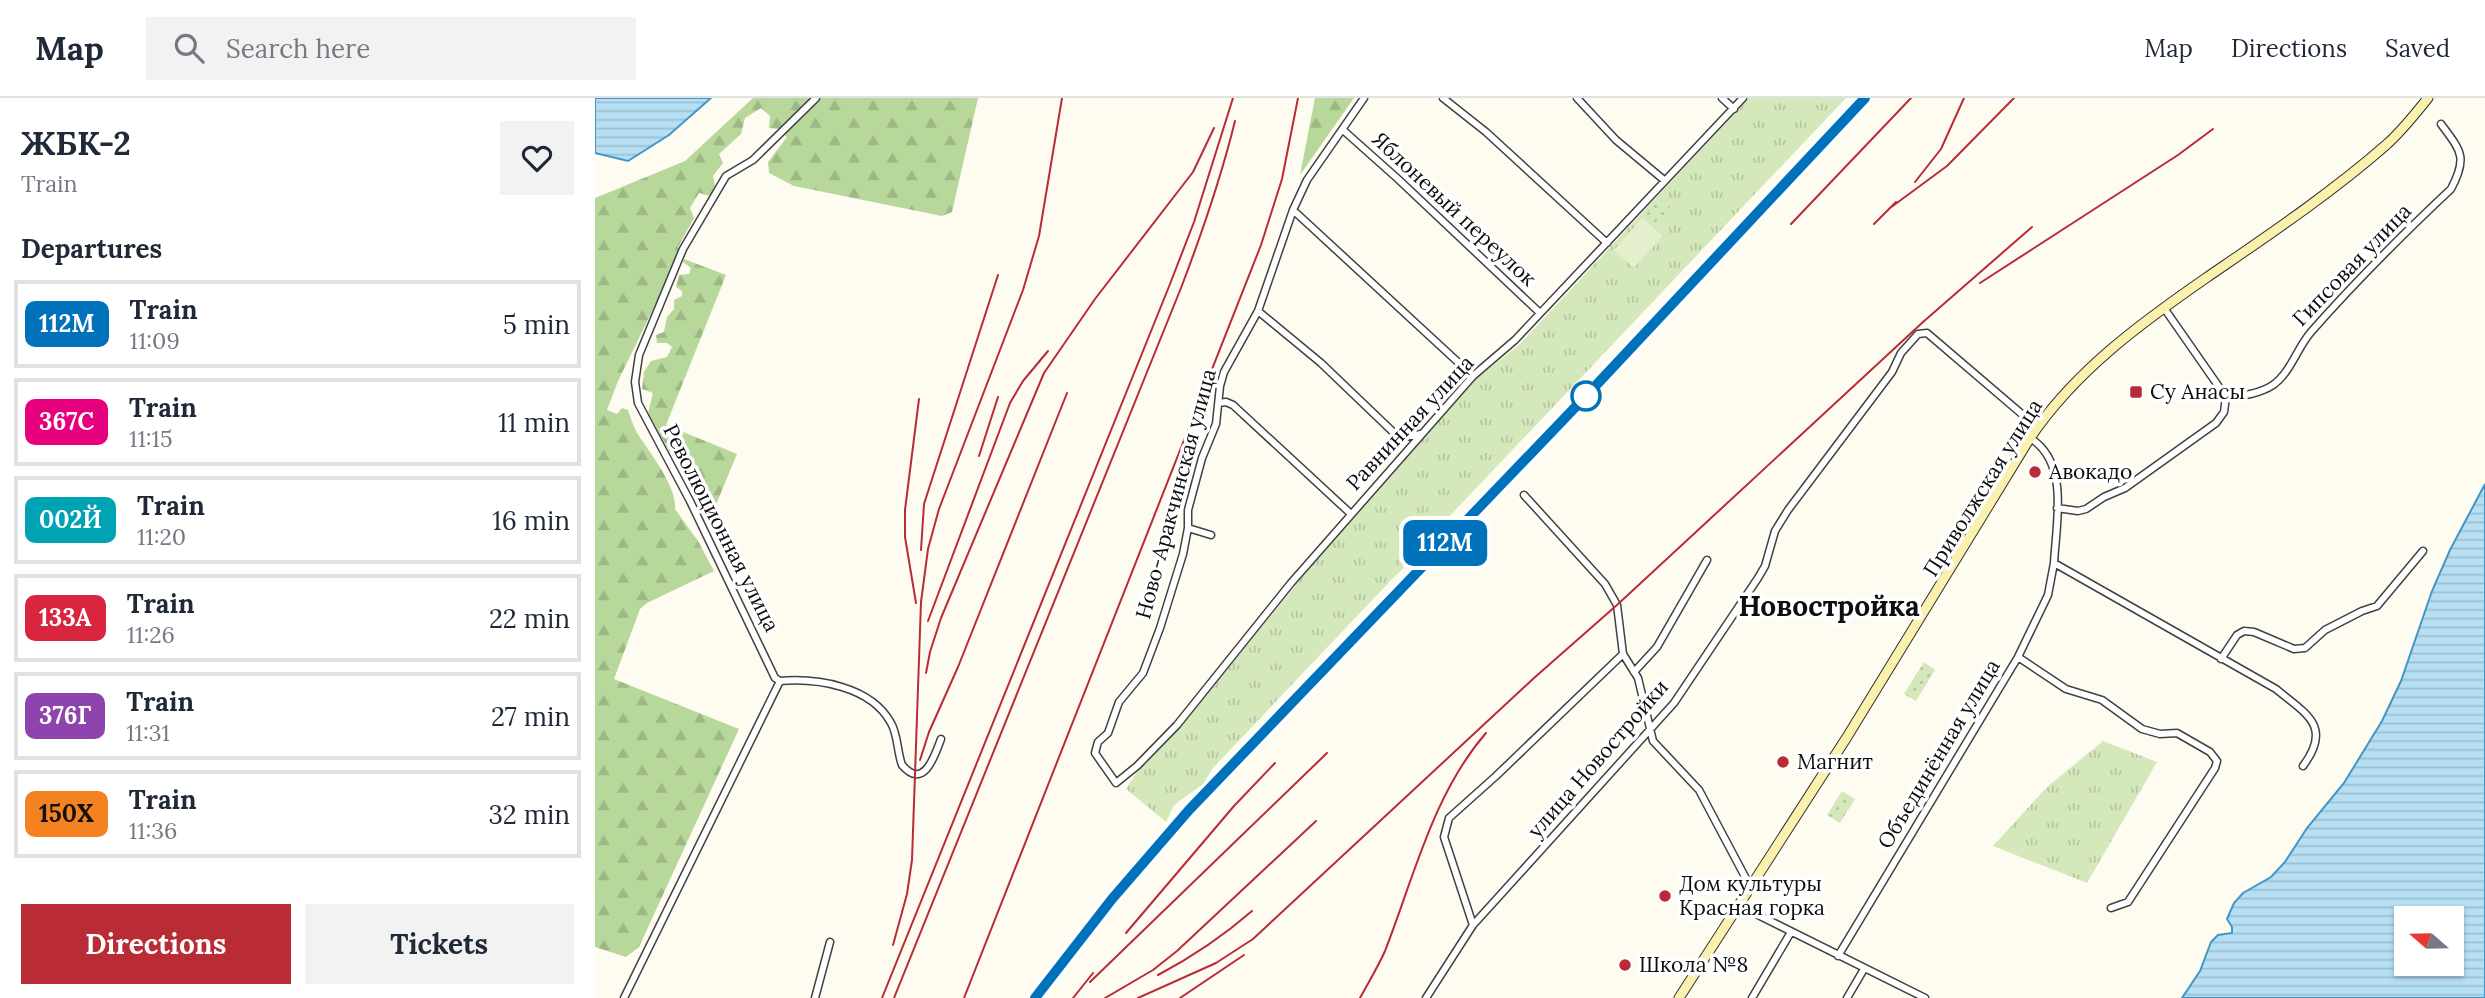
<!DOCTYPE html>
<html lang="en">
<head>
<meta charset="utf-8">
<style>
  :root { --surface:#fff; --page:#f2f2f3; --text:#1f2937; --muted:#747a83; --line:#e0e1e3; --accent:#b92c36 }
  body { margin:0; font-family:Lora,serif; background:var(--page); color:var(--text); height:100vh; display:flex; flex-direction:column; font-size:26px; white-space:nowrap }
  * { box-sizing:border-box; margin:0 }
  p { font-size:23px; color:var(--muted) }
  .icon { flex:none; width:38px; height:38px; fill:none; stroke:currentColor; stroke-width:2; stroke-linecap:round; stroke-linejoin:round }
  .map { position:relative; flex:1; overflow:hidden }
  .panel { display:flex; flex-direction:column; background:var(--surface); width:595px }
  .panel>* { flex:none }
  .badge { padding:0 14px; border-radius:10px; font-size:24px; line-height:46px }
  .needle { width:46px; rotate:290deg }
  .buttons { position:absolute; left:1799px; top:808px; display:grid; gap:14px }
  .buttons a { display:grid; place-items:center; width:70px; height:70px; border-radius:0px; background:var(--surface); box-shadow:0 2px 5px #0004; font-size:35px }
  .map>.badge { position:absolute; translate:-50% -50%; box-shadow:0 0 0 4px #fff }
  h2 { padding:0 21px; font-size:26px; line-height:63px }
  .round { display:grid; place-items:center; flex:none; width:74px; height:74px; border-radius:0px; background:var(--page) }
  .summary { display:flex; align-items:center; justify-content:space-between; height:119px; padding:0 21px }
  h1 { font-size:33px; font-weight:800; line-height:52px }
  .action { display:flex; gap:14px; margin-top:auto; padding:14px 21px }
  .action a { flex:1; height:80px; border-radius:0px; background:var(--accent); color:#fff; font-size:28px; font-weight:800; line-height:80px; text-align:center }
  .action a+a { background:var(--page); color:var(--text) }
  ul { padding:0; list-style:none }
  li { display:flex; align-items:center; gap:21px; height:88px; margin:0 14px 10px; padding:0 7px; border:4px solid var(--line); border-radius:0px }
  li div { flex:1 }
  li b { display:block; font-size:26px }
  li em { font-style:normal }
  li .badge { min-width:77px; font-weight:700; text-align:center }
  header { display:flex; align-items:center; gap:42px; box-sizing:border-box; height:98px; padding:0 35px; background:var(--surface); border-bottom:2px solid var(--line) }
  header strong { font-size:33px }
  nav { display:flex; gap:38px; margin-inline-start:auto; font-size:24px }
  .search { width:490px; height:63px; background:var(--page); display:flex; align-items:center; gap:18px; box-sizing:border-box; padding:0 24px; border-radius:0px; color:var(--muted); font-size:26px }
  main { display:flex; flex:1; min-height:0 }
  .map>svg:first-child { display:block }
</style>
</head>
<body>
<header>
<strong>Map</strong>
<div class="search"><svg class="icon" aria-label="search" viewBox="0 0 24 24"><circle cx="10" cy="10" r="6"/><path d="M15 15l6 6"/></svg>Search here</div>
<nav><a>Map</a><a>Directions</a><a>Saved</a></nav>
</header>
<main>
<section class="panel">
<div class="summary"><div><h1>ЖБК-2</h1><p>Train</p></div><a class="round"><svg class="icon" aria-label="heart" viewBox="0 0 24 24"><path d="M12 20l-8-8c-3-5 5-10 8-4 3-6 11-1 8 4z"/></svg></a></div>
<h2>Departures</h2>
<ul>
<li><span class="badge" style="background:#0072bc;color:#fff">112М</span><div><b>Train</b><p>11:09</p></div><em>5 min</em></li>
<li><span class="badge" style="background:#e6007e;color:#fff">367С</span><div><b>Train</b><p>11:15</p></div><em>11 min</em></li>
<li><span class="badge" style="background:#00a3b4;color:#fff">002Й</span><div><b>Train</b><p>11:20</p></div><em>16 min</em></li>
<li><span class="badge" style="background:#d7263d;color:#fff">133А</span><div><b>Train</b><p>11:26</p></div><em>22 min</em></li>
<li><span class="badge" style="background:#8e44ad;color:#fff">376Г</span><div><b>Train</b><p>11:31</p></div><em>27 min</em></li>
<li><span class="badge" style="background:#f58220;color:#111">150Х</span><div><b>Train</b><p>11:36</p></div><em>32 min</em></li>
</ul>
<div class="action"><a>Directions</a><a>Tickets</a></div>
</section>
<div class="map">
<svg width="1890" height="900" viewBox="0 0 1890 900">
  <defs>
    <pattern id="grass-tufts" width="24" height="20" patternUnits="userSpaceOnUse" patternTransform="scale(1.75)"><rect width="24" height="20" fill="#d4e8bb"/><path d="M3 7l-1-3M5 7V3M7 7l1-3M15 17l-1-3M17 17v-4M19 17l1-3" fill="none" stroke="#b5c6a0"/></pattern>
    <pattern id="forest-firs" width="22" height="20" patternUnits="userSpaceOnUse" patternTransform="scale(1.75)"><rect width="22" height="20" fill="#b8d89b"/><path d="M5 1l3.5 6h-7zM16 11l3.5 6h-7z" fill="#9db884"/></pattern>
    <pattern id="park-dots" width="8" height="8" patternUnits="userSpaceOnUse" patternTransform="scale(1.75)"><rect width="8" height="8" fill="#d4e8bb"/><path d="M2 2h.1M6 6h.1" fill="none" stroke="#b5c6a0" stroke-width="1.8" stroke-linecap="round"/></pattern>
    <pattern id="water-rules" width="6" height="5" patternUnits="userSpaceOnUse" patternTransform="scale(1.75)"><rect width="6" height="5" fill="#b7dff4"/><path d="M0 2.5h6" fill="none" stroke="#9cbed0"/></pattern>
  </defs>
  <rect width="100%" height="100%" fill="#fefbf1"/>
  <!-- grass -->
  <path fill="url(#grass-tufts)" d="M1154,0H1251L832,442L825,455L798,480L618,670L608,686L579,707L571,724L531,691L545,669L585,629L722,461L881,281L924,247Z
    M1508,643L1562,664L1492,785L1398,748L1451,690Z"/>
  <!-- forest -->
  <path fill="url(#forest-firs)" d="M158,0H383L357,114L347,118L199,88L174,75L173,64L192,39L183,31L174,30L175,18L166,10L150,20L146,36L124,56L128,65L118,78L120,88L115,98L104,95L95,110L99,120L83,149L85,156L23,283L12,312L22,316L27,310L33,312C36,320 39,331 44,338C56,356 82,389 80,411L103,443L119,473L52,505L45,511L19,581L144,631L44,849L31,859L0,849V100L90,63Z
    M720,0H759L705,77Z
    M89,161L131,177L71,327L142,356L113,426L99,400L100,391L88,372L89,362L82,355L75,354L53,315L58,295L47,291L49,274L56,263L72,259L77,249L72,245H62L61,237L69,234L72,219L79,211V202L87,198V193L81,189L84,177L94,176L96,170L88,164Z"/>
  <!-- park -->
  <path fill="url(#park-dots)" d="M1064,100L1078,112L1063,129L1050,117Z
    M1329,564L1340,572L1321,603L1309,596Z
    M1247,693L1260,701L1245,725L1232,717Z"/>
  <!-- pitch -->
  <path fill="#e4efcd" d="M1047,120L1068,138L1039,170L1019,152Z"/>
  <!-- water -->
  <path fill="url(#water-rules)" stroke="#4196c8" stroke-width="2" fill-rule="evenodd" d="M0,0H116L74,37L33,63L0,55Z
    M1890,386V900H1587L1605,873L1616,844L1623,837L1637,835V829L1632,821L1639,805L1648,795L1676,779L1690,764L1712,730L1749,685L1787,623L1806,583L1837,493L1855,452ZM1811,821H1857V866H1811Z"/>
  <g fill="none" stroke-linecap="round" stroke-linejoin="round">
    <defs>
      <path id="minor" d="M769,0L712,82L698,112L663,213L629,274L625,288L621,326L607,360L593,412V430L588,456L565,530L548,575L524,604L513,635L503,644L500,655L521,685L542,668L582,627L696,485L878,278L920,242L1148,0
        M848,0L891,34L1012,145
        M982,0L1021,42L1069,82
        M1127,0L1139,11
        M748,32L803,81L945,215
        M698,112L878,278
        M1569,210L1631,299
        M663,213L726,265L798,334L807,339L826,336
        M624,305L631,304L638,307L756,416
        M1435,340C1475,364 1461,426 1459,465
        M929,397L1010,486L1022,507L1028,556L1043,580L1058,643L1104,692L1156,790
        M1462,410L1483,413L1491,411L1509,399L1530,390L1621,325L1629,314L1631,299C1646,299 1666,295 1678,287C1696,274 1702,250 1716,234C1760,184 1807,137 1856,91C1873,59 1866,53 1846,26
        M593,430L616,437
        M1423,559L1471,591L1507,602L1547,631L1565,636L1582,635L1615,654L1622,663L1620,670L1533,804L1516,810
        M1626,561L1642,537L1649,533L1659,534L1699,551L1710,550L1730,532L1767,513L1782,508L1828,453
        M1039,574L1062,549L1112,462
        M185,583L180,580L95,403L43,305L40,284L44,257L88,151L131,78L158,62L221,0
        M185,583C222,580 276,588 296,625C303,637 302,653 307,667C329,693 340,657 346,641
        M1145,808L1330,900
        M878,827L849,739L854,720L901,678L1028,556
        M1243,858L1423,559L1453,497L1459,465L1681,591C1711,616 1738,628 1708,668
        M29,900L185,583
        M220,900L235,844
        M831,900L878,827L1079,605L1163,480L1170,468L1180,433L1193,412L1297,274L1306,255L1323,236L1332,235L1442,329
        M1157,900L1196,834
        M1252,900L1269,871"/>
      <path id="secondary" d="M1084,900L1252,639L1435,340C1480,273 1546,225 1611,180C1672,138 1735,96 1791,47C1807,33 1820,16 1833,0"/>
    </defs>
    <!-- minor casing -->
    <use href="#minor" stroke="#414141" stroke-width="9"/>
    <!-- secondary casing -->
    <use href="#secondary" stroke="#303030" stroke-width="11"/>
    <!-- minor -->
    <use href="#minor" stroke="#fff" stroke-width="6"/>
    <!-- secondary -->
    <use href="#secondary" stroke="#fbf1ae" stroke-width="9"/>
    <!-- rail -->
    <path stroke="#b92c36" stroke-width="2" d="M1320,84L1346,51L1369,0
      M1295,110L1352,68L1419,0
      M1196,126L1316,0
      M1279,126L1301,104
      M1385,185L1583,57L1618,31
      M384,358L403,299
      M326,452L329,406L403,177
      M321,505L310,439V412L324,301
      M333,523L415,305L428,283L453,253
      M331,575L335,554L346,520L449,275L500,201L598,74L619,30
      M325,662L334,634L363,569L472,295
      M531,835L639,708L680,665
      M298,847L312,796L317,762L326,504L333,451L344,411L428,192L444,138L467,0
      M563,877C599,858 626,840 657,813
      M495,884L732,655
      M287,900L575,186L599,124L638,0
      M299,900L586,190C607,135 626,80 640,23
      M369,900L666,147L687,81L703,0
      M440,900L517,801L594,712L991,298L1270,0
      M478,900L498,875
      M510,900L558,872L582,853L721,723
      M543,900L621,865L658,841L939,580L1022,507L1328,224L1437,129
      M585,900L649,857
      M765,900C773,885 783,869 790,853C819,779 838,696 891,635"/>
  </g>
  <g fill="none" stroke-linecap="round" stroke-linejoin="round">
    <defs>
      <path id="line" d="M440,900L517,801L594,712L991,298L1270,0"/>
    </defs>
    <!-- line casing -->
    <use href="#line" stroke="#fff" stroke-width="16"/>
    <!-- line -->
    <use href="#line" stroke="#0072bc" stroke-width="10"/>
  </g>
  <!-- markers -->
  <g fill="#b92c36" stroke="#fff" stroke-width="2.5">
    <rect x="1534" y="287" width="14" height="14" rx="3.5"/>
    <circle cx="1440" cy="374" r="7"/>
    <circle cx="1188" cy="664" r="7"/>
    <circle cx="1070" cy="798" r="7"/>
    <circle cx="1030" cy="867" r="7"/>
  </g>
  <circle fill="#fff" stroke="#0072bc" stroke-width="3.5" cx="991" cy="298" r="14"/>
  <g text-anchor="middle" stroke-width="7" stroke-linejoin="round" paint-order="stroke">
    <!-- street labels -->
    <g font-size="21" fill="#0e0e0e" stroke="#fff">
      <text transform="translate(859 111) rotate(43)" y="7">Яблоневый переулок</text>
      <text transform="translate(1757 167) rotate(-46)" y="7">Гипсовая улица</text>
      <text transform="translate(815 325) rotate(-47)" y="7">Равнинная улица</text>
      <text transform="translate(1388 390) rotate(-58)" y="7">Приволжская улица</text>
      <text transform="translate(581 396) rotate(-75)" y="7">Ново-Аракчинская улица</text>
      <text transform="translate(126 430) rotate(63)" y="7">Революционная улица</text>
      <text transform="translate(1344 656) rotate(-59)" y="7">Объединённая улица</text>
      <text transform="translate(1003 661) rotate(-49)" y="7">улица Новостройки</text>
    </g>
    <!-- poi labels -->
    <g font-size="21" fill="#0e0e0e" stroke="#fff" text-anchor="start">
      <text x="1555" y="301">Су Анасы</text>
      <text x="1454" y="381">Авокадо</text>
      <text x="1202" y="671">Магнит</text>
      <text x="1084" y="793">Дом культуры<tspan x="1084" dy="24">Красная горка</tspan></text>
      <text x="1044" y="874">Школа №8</text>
    </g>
    <!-- district labels -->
    <g font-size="28" font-weight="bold" fill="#0e0e0e" stroke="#fff">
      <text x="1234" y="518">Новостройка</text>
    </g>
  </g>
</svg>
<div class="buttons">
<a><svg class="needle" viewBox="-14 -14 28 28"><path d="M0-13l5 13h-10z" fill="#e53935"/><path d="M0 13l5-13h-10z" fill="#747a83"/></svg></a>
</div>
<b class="badge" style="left:850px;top:445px;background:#0072bc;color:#fff">112М</b>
</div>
</main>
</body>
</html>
